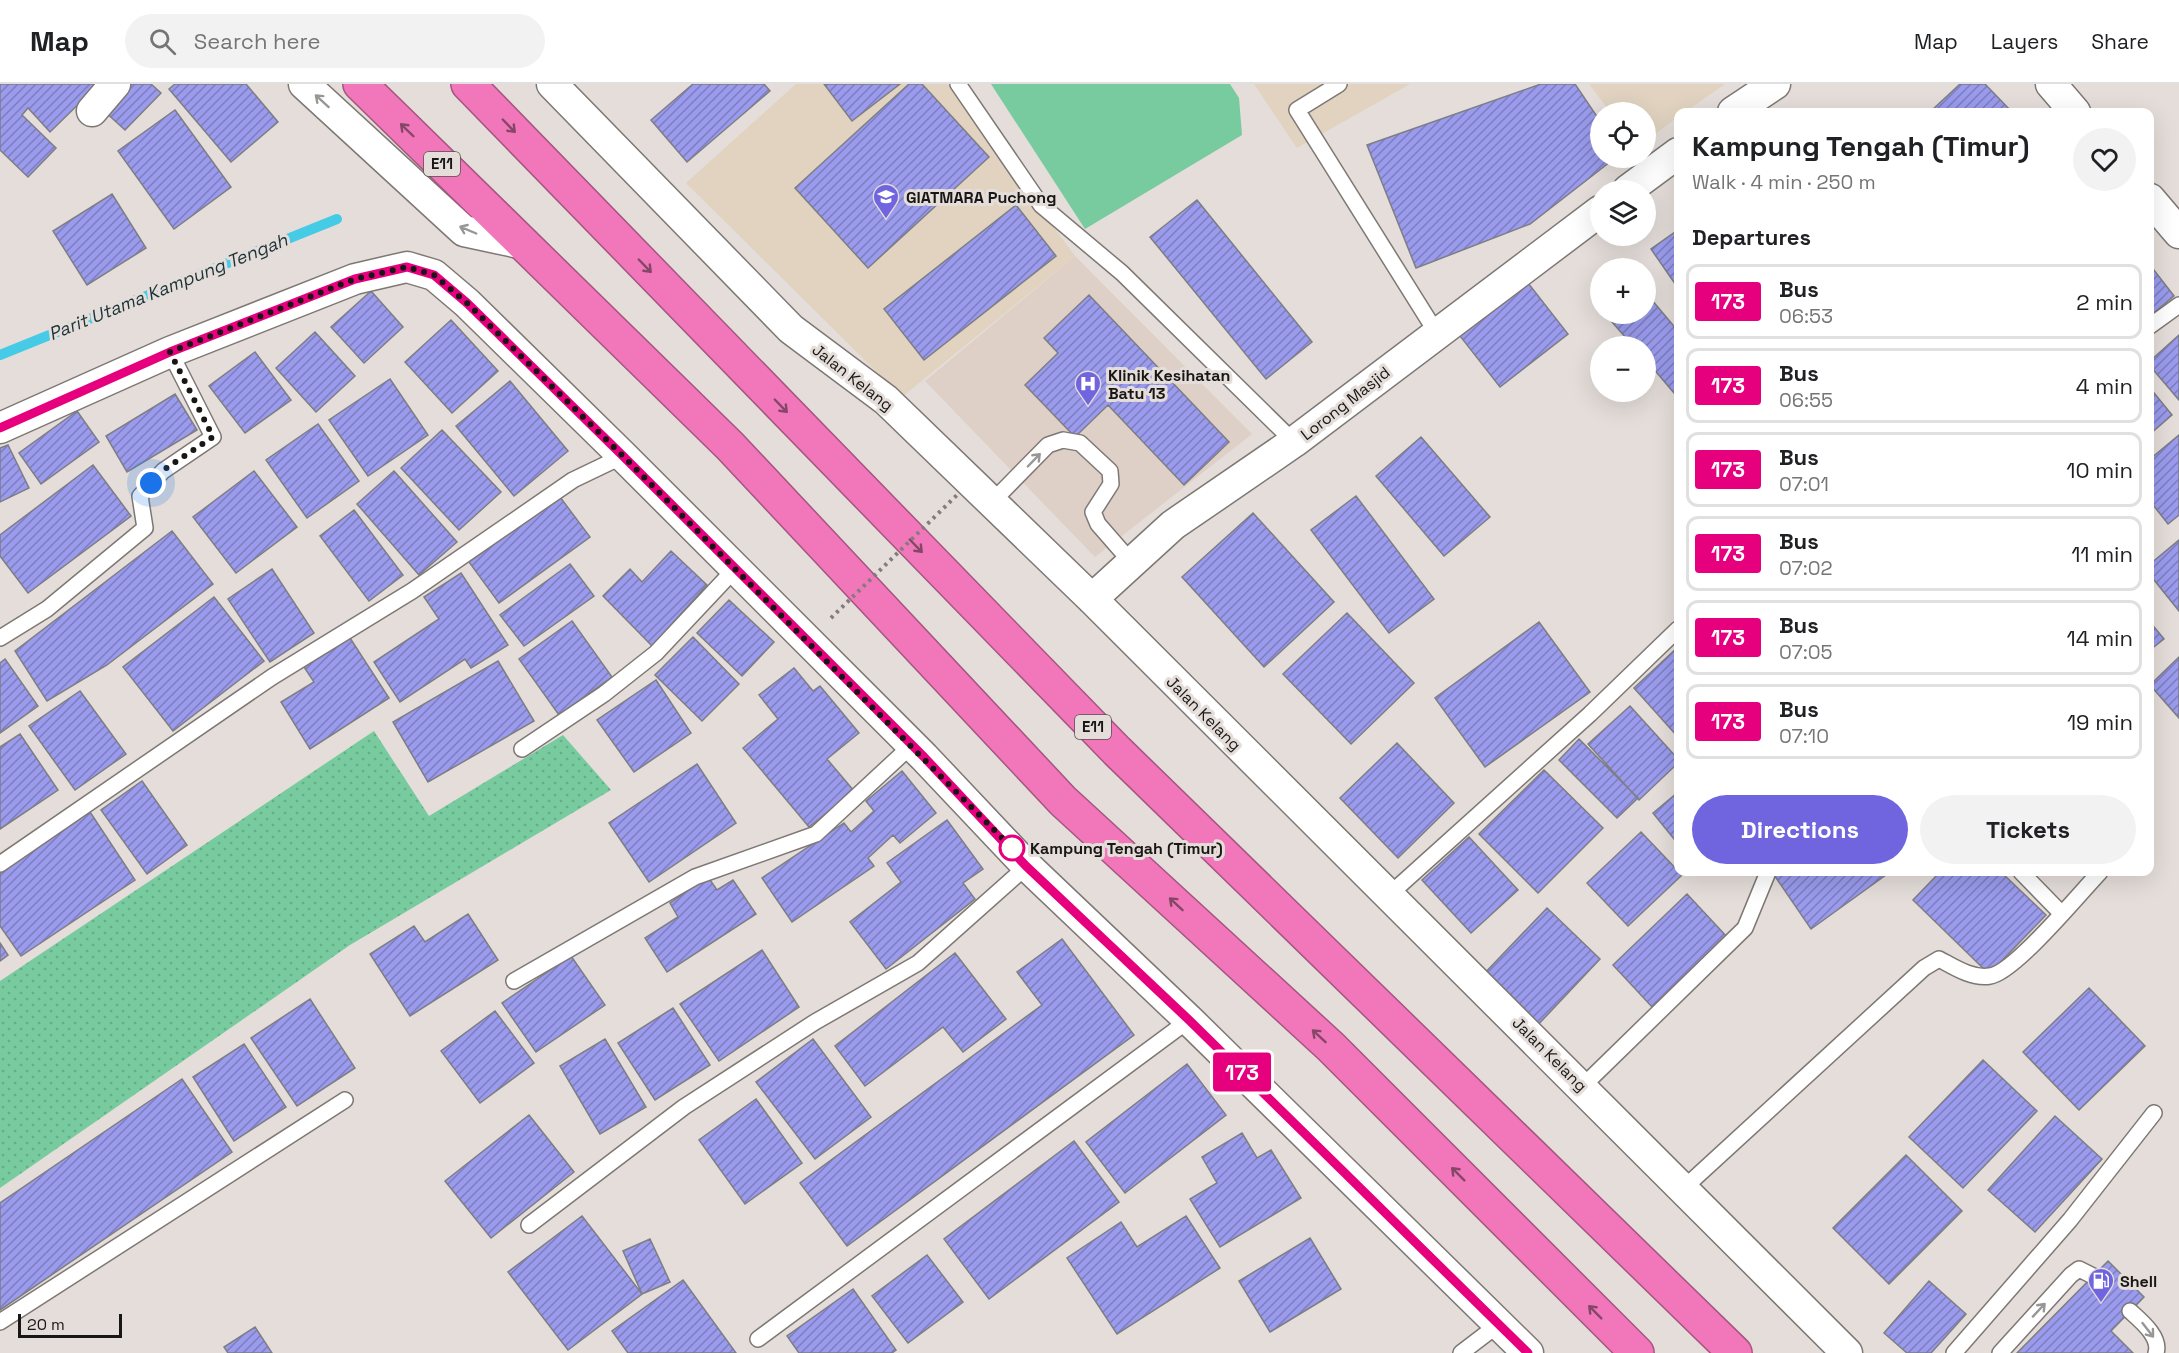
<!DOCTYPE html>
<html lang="en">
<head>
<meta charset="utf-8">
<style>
  :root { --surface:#fff; --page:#f2f2f2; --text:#202124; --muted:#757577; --line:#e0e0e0; --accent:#7065df }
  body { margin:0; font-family:"Space Grotesk",sans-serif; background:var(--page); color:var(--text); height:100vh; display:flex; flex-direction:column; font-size:22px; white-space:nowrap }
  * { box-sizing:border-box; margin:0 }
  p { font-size:20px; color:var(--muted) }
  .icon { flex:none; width:33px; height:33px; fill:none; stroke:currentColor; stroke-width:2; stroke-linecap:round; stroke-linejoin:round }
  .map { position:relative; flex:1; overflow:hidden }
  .drawer { position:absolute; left:1674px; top:24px; width:480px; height:768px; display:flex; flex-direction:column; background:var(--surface); border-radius:12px; box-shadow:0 6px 24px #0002 }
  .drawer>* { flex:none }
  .badge { padding:0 12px; border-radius:4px; font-size:21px; line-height:39px }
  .tools { position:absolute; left:1590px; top:18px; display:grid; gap:12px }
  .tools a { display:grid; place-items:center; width:66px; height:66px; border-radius:50%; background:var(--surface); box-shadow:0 6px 24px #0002; font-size:30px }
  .scale { position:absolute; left:18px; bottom:15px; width:104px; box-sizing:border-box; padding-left:6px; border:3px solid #191715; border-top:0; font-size:16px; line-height:21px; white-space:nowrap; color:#191715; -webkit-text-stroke:4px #e4ddd9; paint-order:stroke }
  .you { position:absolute; width:30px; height:30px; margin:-15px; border:4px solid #fff; border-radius:50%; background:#1a73e8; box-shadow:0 0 0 9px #1a73e833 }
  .map>.badge { position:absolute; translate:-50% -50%; box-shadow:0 0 0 3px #fff }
  h2 { padding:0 18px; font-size:22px; line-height:54px }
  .round { display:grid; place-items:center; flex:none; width:63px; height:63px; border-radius:32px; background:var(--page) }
  .head { display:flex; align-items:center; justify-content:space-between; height:102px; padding:0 18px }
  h1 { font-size:28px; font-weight:700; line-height:45px }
  .action { display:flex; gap:12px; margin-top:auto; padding:12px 18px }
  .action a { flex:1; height:69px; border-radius:36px; background:var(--accent); color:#fff; font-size:24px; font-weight:700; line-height:69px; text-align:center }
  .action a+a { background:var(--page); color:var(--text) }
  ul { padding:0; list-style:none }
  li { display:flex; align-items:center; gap:18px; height:75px; margin:0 12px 9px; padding:0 6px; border:3px solid var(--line); border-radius:12px }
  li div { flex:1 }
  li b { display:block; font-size:22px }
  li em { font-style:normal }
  li .badge { min-width:66px; font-weight:700; text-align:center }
  header { display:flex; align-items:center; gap:36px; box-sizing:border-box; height:84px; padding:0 30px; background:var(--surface); border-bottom:2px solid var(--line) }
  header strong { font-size:28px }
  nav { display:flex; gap:33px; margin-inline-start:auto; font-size:21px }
  .search { width:420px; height:54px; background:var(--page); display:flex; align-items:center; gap:15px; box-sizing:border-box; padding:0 21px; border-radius:33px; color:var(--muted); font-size:22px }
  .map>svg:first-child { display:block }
</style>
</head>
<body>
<header>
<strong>Map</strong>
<div class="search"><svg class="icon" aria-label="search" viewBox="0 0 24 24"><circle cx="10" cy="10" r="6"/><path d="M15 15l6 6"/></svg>Search here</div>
<nav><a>Map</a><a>Layers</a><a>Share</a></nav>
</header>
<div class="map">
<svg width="2179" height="1269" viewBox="0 0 2179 1269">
  <defs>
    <pattern id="grass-dots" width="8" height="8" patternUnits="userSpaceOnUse" patternTransform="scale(1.5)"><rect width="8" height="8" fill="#77cb9e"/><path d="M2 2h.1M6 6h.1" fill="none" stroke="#66ae87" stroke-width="1.8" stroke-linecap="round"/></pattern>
    <pattern id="building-hatch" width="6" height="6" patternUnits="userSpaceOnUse" patternTransform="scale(1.5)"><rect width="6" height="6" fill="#9a9bed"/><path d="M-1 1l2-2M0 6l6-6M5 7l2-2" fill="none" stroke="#7d7dbf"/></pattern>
  </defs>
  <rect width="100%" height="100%" fill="#e4ddd9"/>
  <!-- built -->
  <path fill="#ded0c7" d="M1075,172L1252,350L1095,473L925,297Z"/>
  <!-- education -->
  <path fill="#e1d3c0" d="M796,0H948L1075,172L902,313L686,99Z
    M1254,0H1410L1297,64Z
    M1589,0H1725L1685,28H1678V33L1646,57V28H1610Z"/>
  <!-- grass -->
  <path fill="url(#grass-dots)" d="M374,647L429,732L563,651L611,706L350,861L0,1104V897Z"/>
  <!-- pitch -->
  <path fill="#77cb9e" d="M991,0H1230L1239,14L1242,51L1085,145Z"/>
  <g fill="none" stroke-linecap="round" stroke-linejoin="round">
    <!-- stream -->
    <path stroke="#46cbe7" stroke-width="10" d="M0,271L337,135"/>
  </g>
  <!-- building -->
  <path fill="url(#building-hatch)" stroke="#7d7d84" stroke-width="1.5" d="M0,0H99L50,48L28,24L22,31L56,64L28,93L0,66Z
    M126,0H151L161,9L125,46L102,25Z
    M175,0H246L278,38L231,78L169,5Z
    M693,0H764L770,7L687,78L651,36Z
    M824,0H900L852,37Z
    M909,0H922L989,73L868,184L795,104Z
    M1541,0H1575L1600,37V74H1615L1530,140L1416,184L1367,61Z
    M1960,0H1985L2011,27L1930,28Z
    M175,26L231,103L174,145L118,67Z
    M112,110L146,164L87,201L53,147Z
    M1197,116L1312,258L1266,295L1150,153Z
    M1016,121L1056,172L924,276L884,225Z
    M1678,146V204L1651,165Z
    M2150,181L2174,212L2150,232Z
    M1528,199L1568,250L1500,303L1460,252Z
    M371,207L403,243L364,279L331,243Z
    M1646,209L1678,247V306L1674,309L1646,276V262H1633L1605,230H1646Z
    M1089,211L1229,358L1184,401L1108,321L1075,353L1025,301L1058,269L1044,254Z
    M451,236L498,287L452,329L405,278Z
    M315,248L355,292L316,328L276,284Z
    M2179,251V316L2150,282V277Z
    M255,268L291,316L245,349L209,302Z
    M390,295L428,351L368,392L329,336Z
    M510,297L568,367L514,412L456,342Z
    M2150,304L2172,331L2150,350Z
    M175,310L197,346L127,388L106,352Z
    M77,327L99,358L41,400L19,369Z
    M318,340L359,397L307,434L266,376Z
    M442,346L501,408L459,446L401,384Z
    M2179,351V431L2168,440L2150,417V375Z
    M1421,353L1490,433L1444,472L1376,392Z
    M8,361L29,404L0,418V364Z
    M93,381L131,432L28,509L0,472V451Z
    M254,387L297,443L236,489L193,433Z
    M394,387L457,458L419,491L357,420Z
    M1356,412L1434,515L1389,549L1311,446Z
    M560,413L590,453L499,519L469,478Z
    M354,426L403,491L369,517L320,452Z
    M1253,429L1334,518L1264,583L1182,493Z
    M172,447L213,500L107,581L47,617L15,567Z
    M2179,456V527L2150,491V480Z
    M671,467L707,501L652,562L603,512L630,485L642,498Z
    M570,480L594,512L524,562L500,531Z
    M272,485L314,549L270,578L228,515Z
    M461,489L508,561L471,584L465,575L400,618L374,578L439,535L424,513Z
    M214,513L264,577L173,647L123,583Z
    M729,516L774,558L742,592L697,549Z
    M1347,529L1414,599L1351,660L1283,590Z
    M572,537L612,593L559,631L519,575Z
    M1539,538L1590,608L1485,683L1435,614Z
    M2150,538L2164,555L2150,566Z
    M693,553L739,600L702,637L655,591Z
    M350,554L389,614L310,665L281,618L314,598L304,583Z
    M1678,563V653L1634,604Z
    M2179,573V634L2150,601Z
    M5,575L38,622L0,649V579Z
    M498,577L534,637L428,698L393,638Z
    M794,584L813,607L820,602L859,649L827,675L854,707L809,743L743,664L778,635L759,611Z
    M656,596L691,649L634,688L597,636Z
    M80,607L126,670L75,706L29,642Z
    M1630,622L1678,675V679L1639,716L1588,660Z
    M20,650L58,706L0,745V663Z
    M1579,655L1638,714L1617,734L1559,676Z
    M1397,659L1454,719L1398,774L1340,714Z
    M697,680L736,739L649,798L609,739Z
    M1544,686L1603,744L1538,809L1479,750Z
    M902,687L936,729L900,759L893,751L868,774L874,782L792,838L762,794L844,739L851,748L874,727L866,717Z
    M142,697L187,761L147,790L101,726Z
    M1678,708V760L1653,729Z
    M90,728L135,796L21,872L0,842V788Z
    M947,736L983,785L963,799L975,815L886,885L850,838L901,798L887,779Z
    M1641,748L1682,791L1628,842L1587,799Z
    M1469,753L1518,806L1471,849L1422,796Z
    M1772,788H1890L1811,845Z
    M1940,788H2001L2046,831L1989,890L1913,816Z
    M708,793L717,806L733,796L756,830L667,888L645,854L678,833L670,819Z
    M1687,810L1728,854L1653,924L1613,881Z
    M1547,824L1600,875L1534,945L1481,893Z
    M468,830L498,876L410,932L370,870L414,842L425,858Z
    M1062,855L1134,951L847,1162L800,1099L1042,921L1017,888Z
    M0,859L8,871L0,877Z
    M762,866L799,923L719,977L680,920Z
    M955,869L1006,935L963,968L943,943L865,1002L835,962Z
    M571,872L605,921L536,968L502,919Z
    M2089,904L2145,962L2079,1026L2023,968Z
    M310,915L355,984L297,1022L251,954Z
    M673,924L710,981L655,1016L618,959Z
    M495,927L534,979L480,1019L441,967Z
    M605,955L646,1023L600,1050L560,982Z
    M813,955L871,1033L815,1075L756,998Z
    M244,960L286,1023L234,1057L193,993Z
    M1983,976L2037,1027L1963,1104L1909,1053Z
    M1187,980L1226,1031L1125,1109L1086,1058Z
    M182,995L232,1068L0,1226V1119Z
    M756,1015L802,1079L745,1120L699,1056Z
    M529,1031L574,1088L491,1154L445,1097Z
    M2055,1032L2102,1075L2035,1148L1988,1106Z
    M1242,1049L1257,1074L1271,1066L1301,1114L1220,1163L1190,1115L1217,1099L1202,1073Z
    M1074,1057L1119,1118L989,1215L944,1155Z
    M1906,1071L1962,1127L1889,1200L1833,1144Z
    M582,1132L642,1210L568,1266L508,1188Z
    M1186,1132L1220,1184L1117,1250L1067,1174L1121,1138L1137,1163Z
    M1310,1154L1341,1205L1270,1248L1239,1197Z
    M650,1155L670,1198L642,1210L623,1167Z
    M927,1171L963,1218L908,1259L872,1212Z
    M2108,1177L2144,1213L2111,1247L2133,1269H2017Z
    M683,1196L736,1269H628L612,1247Z
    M1929,1197L1966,1230L1931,1269H1907L1884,1249Z
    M853,1205L896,1266L892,1269H799L787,1252Z
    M255,1243L272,1269H228L224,1263Z"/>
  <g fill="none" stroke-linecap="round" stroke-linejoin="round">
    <defs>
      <path id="lane" d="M958,0L1041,121L1122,189L1294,358
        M1339,0L1297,26L1436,248
        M2150,242L2179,221
        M992,418L1048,361L1063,356L1080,359L1110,387L1111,400L1093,428L1098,440L1132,479
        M0,554L47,525L145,444L140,412L163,387L213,353L170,268
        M522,665L604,610L656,569L735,485
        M0,780L272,593L412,507L573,396L623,372
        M2021,788L2061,829
        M1389,811L1590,630L1678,545
        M514,897L695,793L816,750L912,661
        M1583,1002L1745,844L1768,788
        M1684,1104L1924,884L1939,875C1954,883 1972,895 1990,892C2014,889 2081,808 2100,788
        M529,1141L684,1023L815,938L918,879L1027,782
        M2130,1227C2141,1237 2161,1253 2156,1269
        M0,1238L345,1016
        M758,1255L1189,936
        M1461,1269L1499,1240
        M1954,1269L2070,1136L2154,1029
        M2000,1269L2071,1191L2079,1185L2093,1192"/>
      <path id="street" d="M304,0L464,147L524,160
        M552,0L791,245L886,316L1092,515L1847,1269
        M2051,0L2075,28
        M92,27L115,0
        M1733,28L1775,0
        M1628,106L1678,69
        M2150,115L2179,149
        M0,344L170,268L355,195L407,183L434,191L467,219L623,372L924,673L1027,782L1189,936L1528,1269
        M1092,515L1173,441L1294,358L1600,127"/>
      <path id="highway" d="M360,0L730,362L1063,717L1331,963L1637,1269
        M468,0L1117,667L1735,1269"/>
    </defs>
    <!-- lane casing -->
    <use href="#lane" stroke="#7e7874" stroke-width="18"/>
    <!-- street casing -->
    <use href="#street" stroke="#7e7874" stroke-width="33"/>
    <!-- highway casing -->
    <use href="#highway" stroke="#a55580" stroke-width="36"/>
    <!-- lane -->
    <use href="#lane" stroke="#fff" stroke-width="15"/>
    <!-- street -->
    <use href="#street" stroke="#fff" stroke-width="30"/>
    <!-- highway -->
    <use href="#highway" stroke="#f177ba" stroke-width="33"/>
    <!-- path-bridge -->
    <path stroke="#827d7a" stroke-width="4" stroke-dasharray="3 4.5" stroke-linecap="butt" d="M831,534L957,411"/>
  </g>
  <!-- one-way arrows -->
  <defs><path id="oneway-shaft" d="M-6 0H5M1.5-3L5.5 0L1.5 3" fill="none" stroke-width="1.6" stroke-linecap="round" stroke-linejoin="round" transform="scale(1.5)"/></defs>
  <g stroke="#989796">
    <use href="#oneway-shaft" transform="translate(322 17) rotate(-138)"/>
    <use href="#oneway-shaft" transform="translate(468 146) rotate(-157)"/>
    <use href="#oneway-shaft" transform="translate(1034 376) rotate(-46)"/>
    <use href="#oneway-shaft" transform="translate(2039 1226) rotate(-47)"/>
    <use href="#oneway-shaft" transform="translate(2148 1246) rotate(52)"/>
  </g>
  <g stroke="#854768">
    <use href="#oneway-shaft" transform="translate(509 42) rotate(46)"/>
    <use href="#oneway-shaft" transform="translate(407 46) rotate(-136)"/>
    <use href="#oneway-shaft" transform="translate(645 182) rotate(46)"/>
    <use href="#oneway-shaft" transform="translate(781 322) rotate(46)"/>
    <use href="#oneway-shaft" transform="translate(916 462) rotate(46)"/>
    <use href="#oneway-shaft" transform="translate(1176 820) rotate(-137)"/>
    <use href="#oneway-shaft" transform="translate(1319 952) rotate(-137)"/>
    <use href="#oneway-shaft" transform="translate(1458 1090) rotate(-135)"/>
    <use href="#oneway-shaft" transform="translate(1595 1228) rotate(-135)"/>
  </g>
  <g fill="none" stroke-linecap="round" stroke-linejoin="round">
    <defs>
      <path id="line" d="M0,344L170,268L355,195L407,183L434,191L467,219L623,372L924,673L1026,782L1189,936L1528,1269"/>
    </defs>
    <!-- line casing -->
    <use href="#line" stroke="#fff" stroke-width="14"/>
    <!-- line -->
    <use href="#line" stroke="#e6007e" stroke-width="9"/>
    <!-- walk -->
    <path stroke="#191715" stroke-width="6" stroke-dasharray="0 10.8" d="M151,399L162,387L213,353L170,268L355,195L407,183L434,191L467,219L623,372L1012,764"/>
  </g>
  <!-- icons -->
  <defs>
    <symbol id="university-pin" viewBox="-11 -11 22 30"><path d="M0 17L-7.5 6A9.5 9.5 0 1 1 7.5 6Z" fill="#7065df" stroke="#e4ddd9"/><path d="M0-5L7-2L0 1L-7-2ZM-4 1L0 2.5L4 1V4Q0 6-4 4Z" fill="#fff"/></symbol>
    <symbol id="hospital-pin" viewBox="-11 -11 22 30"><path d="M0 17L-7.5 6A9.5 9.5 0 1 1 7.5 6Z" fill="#7065df" stroke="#e4ddd9"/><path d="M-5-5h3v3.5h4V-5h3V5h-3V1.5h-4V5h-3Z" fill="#fff"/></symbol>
    <symbol id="fuel-pin" viewBox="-11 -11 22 30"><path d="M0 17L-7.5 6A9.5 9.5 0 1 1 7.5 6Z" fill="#7065df" stroke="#e4ddd9"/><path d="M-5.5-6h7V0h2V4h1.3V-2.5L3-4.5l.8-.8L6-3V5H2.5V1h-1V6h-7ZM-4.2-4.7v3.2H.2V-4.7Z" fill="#fff"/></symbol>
  </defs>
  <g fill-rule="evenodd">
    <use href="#university-pin" x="871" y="98" width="30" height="40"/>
    <use href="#hospital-pin" x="1073" y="285" width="30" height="40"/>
    <use href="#fuel-pin" x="2086" y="1182" width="30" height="40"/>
  </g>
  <!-- markers -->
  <circle fill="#fff" stroke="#e6007e" stroke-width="3" cx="1012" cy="764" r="12"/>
  <g text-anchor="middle" stroke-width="6" stroke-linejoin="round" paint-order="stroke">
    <!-- shield labels -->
    <g fill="#e4ddd9" stroke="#565250" stroke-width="1.5">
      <rect x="424" y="68" width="36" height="24" rx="4.5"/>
      <rect x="1075" y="631" width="36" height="24" rx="4.5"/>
    </g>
    <g font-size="15" font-weight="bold" fill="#191715">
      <text x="442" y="85">E11</text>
      <text x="1093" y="648">E11</text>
    </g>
    <!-- poi labels -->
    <g font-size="16" font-weight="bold" fill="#191715" stroke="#e4ddd9" text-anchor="start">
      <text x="906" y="119">GIATMARA Puchong</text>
      <text x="1108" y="297">Klinik Kesihatan<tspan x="1108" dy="18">Batu 13</tspan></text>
      <text x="2120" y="1203">Shell</text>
    </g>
    <!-- street labels -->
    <g font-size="16" fill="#191715" stroke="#e4ddd9">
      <text transform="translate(853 293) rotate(38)" y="6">Jalan Kelang</text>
      <text transform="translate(1345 319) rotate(-38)" y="6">Lorong Masjid</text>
      <text transform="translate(1204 629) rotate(45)" y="6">Jalan Kelang</text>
      <text transform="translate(1550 970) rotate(45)" y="6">Jalan Kelang</text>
    </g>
    <!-- stop labels -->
    <g font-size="16" font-weight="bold" fill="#191715" stroke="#e4ddd9" text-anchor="start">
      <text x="1030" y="770">Kampung Tengah (Timur)</text>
    </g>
    <!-- water labels -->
    <g font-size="18" font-style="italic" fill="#1c3237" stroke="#e4ddd9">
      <text transform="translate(168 203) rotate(-22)" y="6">Parit Utama Kampung Tengah</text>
    </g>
  </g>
</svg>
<div class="tools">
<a><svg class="icon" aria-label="locate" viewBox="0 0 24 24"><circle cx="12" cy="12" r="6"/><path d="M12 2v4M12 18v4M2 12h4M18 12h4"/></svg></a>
<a><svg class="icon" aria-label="layers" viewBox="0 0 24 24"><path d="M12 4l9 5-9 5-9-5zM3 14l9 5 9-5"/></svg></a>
<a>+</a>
<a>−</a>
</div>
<div class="scale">20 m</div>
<div class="you" style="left:151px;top:399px"></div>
<b class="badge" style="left:1242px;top:988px;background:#e6007e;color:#fff">173</b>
<section class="drawer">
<div class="head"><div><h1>Kampung Tengah (Timur)</h1><p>Walk · 4 min · 250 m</p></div><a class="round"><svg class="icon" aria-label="heart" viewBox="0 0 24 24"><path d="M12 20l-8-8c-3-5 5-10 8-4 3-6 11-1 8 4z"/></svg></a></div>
<h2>Departures</h2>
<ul>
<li><span class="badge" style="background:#e6007e;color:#fff">173</span><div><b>Bus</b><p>06:53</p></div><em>2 min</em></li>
<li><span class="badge" style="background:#e6007e;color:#fff">173</span><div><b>Bus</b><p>06:55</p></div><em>4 min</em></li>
<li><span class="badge" style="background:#e6007e;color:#fff">173</span><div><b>Bus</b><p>07:01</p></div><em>10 min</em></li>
<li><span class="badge" style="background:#e6007e;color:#fff">173</span><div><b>Bus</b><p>07:02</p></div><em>11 min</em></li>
<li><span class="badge" style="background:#e6007e;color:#fff">173</span><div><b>Bus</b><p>07:05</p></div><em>14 min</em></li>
<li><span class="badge" style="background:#e6007e;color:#fff">173</span><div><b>Bus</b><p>07:10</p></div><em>19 min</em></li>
</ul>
<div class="action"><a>Directions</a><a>Tickets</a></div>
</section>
</div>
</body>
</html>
